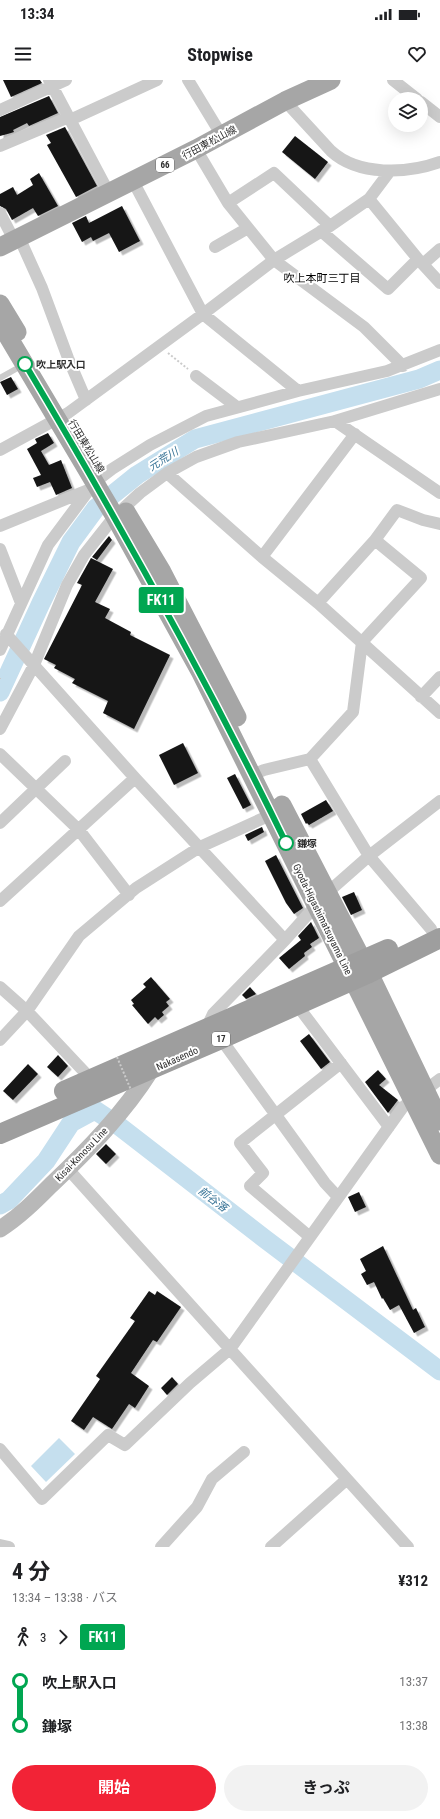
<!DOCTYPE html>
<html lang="ja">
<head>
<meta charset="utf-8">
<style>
  :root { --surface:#fff; --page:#f2f2f2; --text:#202124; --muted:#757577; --accent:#f22336 }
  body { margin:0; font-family:"Roboto Condensed","Noto Sans JP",sans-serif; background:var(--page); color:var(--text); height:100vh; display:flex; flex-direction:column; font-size:15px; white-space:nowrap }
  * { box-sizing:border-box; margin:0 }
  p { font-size:13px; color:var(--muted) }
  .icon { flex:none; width:22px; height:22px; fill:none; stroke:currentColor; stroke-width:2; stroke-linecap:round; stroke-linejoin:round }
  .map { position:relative; height:1467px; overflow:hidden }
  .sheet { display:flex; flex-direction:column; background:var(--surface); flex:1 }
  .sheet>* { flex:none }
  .badge { padding:0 8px; border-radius:3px; font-size:14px; line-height:26px }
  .fabs { position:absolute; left:388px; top:12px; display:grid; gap:8px }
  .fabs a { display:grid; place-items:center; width:40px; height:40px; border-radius:50%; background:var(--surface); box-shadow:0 4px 16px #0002; font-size:20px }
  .map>.badge { position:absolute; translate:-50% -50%; box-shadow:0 0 0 2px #fff }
  .legs { display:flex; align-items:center; gap:6px; height:44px; padding:0 12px; font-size:13px }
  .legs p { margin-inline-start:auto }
  .head { display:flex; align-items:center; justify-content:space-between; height:68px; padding:0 12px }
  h1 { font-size:22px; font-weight:700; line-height:30px }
  .action { display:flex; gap:8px; margin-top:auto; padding:8px 12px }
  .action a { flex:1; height:46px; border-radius:24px; background:var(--accent); color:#fff; font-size:16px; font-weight:700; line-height:46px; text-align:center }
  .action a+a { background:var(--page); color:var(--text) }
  ul { padding:0 12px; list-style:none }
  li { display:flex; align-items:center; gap:14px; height:44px; font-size:15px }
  li i { display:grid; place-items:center; width:6px; height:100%; margin:0 5px; background:currentColor }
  li i::after { content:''; width:10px; height:10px; margin:-5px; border:3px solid; border-radius:50%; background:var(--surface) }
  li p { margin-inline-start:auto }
  li:first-child i { background:linear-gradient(#0000 50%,currentColor 0) }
  li:last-child i { background:linear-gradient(currentColor 50%,#0000 0) }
  .status { display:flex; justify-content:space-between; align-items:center; height:28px; padding:0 20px; background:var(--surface); direction:ltr }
  .status svg { height:11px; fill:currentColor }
  header { display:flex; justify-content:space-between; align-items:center; height:52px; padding:0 12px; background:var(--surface); font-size:18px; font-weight:700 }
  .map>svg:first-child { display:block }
</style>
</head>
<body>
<div class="status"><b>13:34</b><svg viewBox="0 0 49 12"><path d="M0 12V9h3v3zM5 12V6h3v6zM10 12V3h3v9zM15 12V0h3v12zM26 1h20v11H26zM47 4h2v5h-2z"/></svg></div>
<header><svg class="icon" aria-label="menu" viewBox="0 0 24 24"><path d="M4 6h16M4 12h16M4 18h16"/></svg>Stopwise<svg class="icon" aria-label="heart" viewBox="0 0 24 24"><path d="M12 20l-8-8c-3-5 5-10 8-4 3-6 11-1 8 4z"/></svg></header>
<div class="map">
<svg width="440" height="1467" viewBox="0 0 440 1467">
  <defs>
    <filter id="shadow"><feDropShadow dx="3.5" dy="3.5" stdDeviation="0" flood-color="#0004"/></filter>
  </defs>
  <rect width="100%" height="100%" fill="#fff"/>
  <!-- water -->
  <path fill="#c5dfee" d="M59,1358L75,1374L46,1402L31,1386Z"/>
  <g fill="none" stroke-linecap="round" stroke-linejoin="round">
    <!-- river -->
    <path stroke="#c5dfee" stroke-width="19" d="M0,612L41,523L71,462L96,428L137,395L195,359L419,299L440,290
      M0,1125L9,1120L46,1081L71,1043L95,1030L119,1046L265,1159L440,1291"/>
  </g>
  <!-- building -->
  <path fill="#151515" filter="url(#shadow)" d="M3,0H40L42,3L11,17Z
    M49,16L58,33L29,46L27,43L13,50L14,52L11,53L0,56V37Z
    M65,47L97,106L76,117L47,65L51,63L46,55Z
    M295,56L328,82L315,99L282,72Z
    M39,93L58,126L38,136L33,128L12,140L6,129L0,126V114L13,107L17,115L33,105L30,99Z
    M122,126L140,161L119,172L109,153L93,161L91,157L82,162L72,143L86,136L89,143Z
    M11,297L18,309L7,315L0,302Z
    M48,353L54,363L41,371L49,385L61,380L72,408L56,415L50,402L37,407L33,398L41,395L27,369L37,363L35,359Z
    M109,456L112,460L97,480L92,477Z
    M91,478L113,489L95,522L110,529L105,538L131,552L130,555L170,575L134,649L103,633L108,621L72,603L75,599L54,588L56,585L44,579L82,505L77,503Z
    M183,663L198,693L174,705L159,675Z
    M235,694L251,725L243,729L227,698Z
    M326,720L333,731L309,745L307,743L306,744L301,734Z
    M262,747L264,752L248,761L245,755Z
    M276,775L303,828L294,834L286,823L265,781Z
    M354,812L362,830L351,835L342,817Z
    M311,842L319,858L310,864L312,867L304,873L305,876L289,889L279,878L301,860L298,856Z
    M151,897L170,919L166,922L169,926L162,932L164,935L158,940L155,937L148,944L132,925L134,924L131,920L146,907L143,904Z
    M250,907L256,914L246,919L242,915Z
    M309,954L330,982L321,989L300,961Z
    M58,975L68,986L58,997L47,987Z
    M28,984L38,994L13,1020L3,1011Z
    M378,990L386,999L379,1005L398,1020L388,1033L365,1002Z
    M106,1064L116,1074L106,1084L96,1074Z
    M359,1112L366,1127L355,1132L348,1117Z
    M383,1166L413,1230L416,1228L425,1247L414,1253L399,1225L390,1230L383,1218L382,1219L374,1202L367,1205L361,1194L366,1191L360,1179Z
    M149,1211L155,1215L157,1211L181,1227L157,1262L153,1260L131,1293L149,1306L135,1328L129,1324L112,1349L93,1337L84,1350L71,1341L100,1299L96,1296L135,1241L130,1238Z
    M172,1297L178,1304L167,1315L161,1308Z"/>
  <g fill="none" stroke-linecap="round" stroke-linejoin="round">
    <!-- path -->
    <path stroke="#cbcbcb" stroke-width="2" stroke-dasharray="2 2" stroke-linecap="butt" d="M168,273L188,289
      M0,598V599"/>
    <!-- service -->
    <path stroke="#cbcbcb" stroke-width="6" d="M0,298L23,285"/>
    <!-- minor -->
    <path stroke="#cbcbcb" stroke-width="12" d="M49,0L109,113
      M188,0L222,56
      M393,0L417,19
      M285,21L331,71C358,96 407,94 440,82
      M421,22L440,37
      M0,30L66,0
      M70,40L157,0
      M0,66L69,37
      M196,69L228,123L274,180L364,247L403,286
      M133,101L203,234L298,311
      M369,119L418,179L440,203
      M228,123L274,93L330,146
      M0,133L14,160
      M321,151L388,209L418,179
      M19,157L42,208L68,278L86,320
      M215,167L248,148
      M423,184L440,169
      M196,296L237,327
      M335,341L440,413
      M0,370L68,333L203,234L274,180L330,146L369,119L390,91
      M167,393L262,477L318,523L440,633
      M0,446L88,410
      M0,469L21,523
      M262,477L355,354
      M318,523L375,460L397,430L423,440L440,444
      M6,554L135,698L285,860
      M0,570L48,465L95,402L112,389L150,365L206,336L298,311L387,291L440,270
      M421,617L440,597
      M0,649L34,585L67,505L84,475L114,437L140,413L167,393L196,377L238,362L335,341L440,309
      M0,674L79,750L129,815
      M310,679L369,776L431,849
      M252,695L264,690L310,679L353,632L362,562L421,498L375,460
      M0,743L65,681
      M0,821L135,698
      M0,907L27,931L91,999
      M297,925L389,1047
      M206,949L213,934L285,860L327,813L369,776L440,721
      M221,959L325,1103L338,1117
      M0,960L27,931L79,856L136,808L200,767L277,732
      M68,1089L408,1467
      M310,1157L250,1106L263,1093L240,1063L341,983
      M0,1369L42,1419L108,1355L125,1365L190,1303L230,1269L403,1027L440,999
      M0,1465L9,1467
      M161,1467L197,1427L212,1399L244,1372
      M271,1467L346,1400"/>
    <!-- secondary -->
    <path stroke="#b8b8b8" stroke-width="17" d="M0,1149C19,1137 35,1121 51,1105C88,1070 124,1033 151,990"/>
    <!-- primary -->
    <path stroke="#a6a6a6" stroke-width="19" d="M0,167L196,69L285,21L331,0
      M0,224L17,252
      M0,243L114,435L201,593L440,1075
      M126,432L162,492L237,637
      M282,725L369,893L440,1041"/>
    <!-- trunk -->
    <path stroke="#9e9e9e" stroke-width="20" d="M64,1011L388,869
      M0,1054L221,959L369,893L440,858"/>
    <!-- path-bridge -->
    <path stroke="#cbcbcb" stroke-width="2" stroke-dasharray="2 2" stroke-linecap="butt" d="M117,977L131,1010"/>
  </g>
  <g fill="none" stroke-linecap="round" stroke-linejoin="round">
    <defs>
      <path id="line-1" d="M25,284C118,440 206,599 286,763"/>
    </defs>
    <!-- line-1 casing -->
    <use href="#line-1" stroke="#fff" stroke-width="9"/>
    <!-- line-1 -->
    <use href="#line-1" stroke="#00a651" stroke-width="6"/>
  </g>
  <!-- markers -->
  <g fill="#fff" stroke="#00a651" stroke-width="2">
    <circle cx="25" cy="284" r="7"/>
    <circle cx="286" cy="763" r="7"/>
  </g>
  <g text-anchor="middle" stroke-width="4" stroke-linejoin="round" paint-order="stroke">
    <!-- shield labels -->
    <g fill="#fff" stroke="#6d6d6d" stroke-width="1">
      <rect x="156" y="78" width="18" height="14" rx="3"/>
      <rect x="212" y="952" width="18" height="14" rx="3"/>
    </g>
    <g font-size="9" font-weight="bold" fill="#2e2e2e">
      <text x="165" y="88">66</text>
      <text x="221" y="962">17</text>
    </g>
    <!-- street labels -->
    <g font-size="10" fill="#2e2e2e" stroke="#fff">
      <text transform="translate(209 62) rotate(-28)" y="4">行田東松山線</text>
      <text transform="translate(87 366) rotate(59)" y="4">行田東松山線</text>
      <text transform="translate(323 839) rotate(64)" y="4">Gyoda-Higashimatsuyama Line</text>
      <text transform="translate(177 978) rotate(-24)" y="4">Nakasendo</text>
      <text transform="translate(81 1074) rotate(-46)" y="4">Kisai-Konosu Line</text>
    </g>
    <!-- stop labels -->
    <g font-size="10" font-weight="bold" fill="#2e2e2e" stroke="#fff" text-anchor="start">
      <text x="36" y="288">吹上駅入口</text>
      <text x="297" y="767">鎌塚</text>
    </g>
    <!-- neighbourhood labels -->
    <g font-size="11" fill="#000" stroke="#fff">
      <text x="322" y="202">吹上本町三丁目</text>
    </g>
    <!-- water labels -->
    <g font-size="11" font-style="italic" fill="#367295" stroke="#fff">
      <text transform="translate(163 379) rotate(-32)" y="4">元荒川</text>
      <text transform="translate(213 1119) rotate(37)" y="4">前谷落</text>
    </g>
  </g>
</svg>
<div class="fabs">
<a><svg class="icon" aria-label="layers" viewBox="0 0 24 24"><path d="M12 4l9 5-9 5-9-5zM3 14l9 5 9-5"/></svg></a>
</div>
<b class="badge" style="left:161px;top:520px;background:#00a651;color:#fff">FK11</b>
</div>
<section class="sheet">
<div class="head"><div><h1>4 分</h1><p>13:34 – 13:38 · バス</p></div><b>¥312</b></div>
<div class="legs"><svg class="icon" aria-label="walk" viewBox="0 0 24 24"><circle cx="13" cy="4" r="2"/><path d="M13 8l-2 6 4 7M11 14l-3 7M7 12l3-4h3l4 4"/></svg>3<svg class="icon" aria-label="forward" viewBox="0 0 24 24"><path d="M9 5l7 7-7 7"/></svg><b class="badge" style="background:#00a651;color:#fff">FK11</b></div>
<ul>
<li><i style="color:#00a651"></i><b>吹上駅入口</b><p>13:37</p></li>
<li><i style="color:#00a651"></i><b>鎌塚</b><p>13:38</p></li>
</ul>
<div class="action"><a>開始</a><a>きっぷ</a></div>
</section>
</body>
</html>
